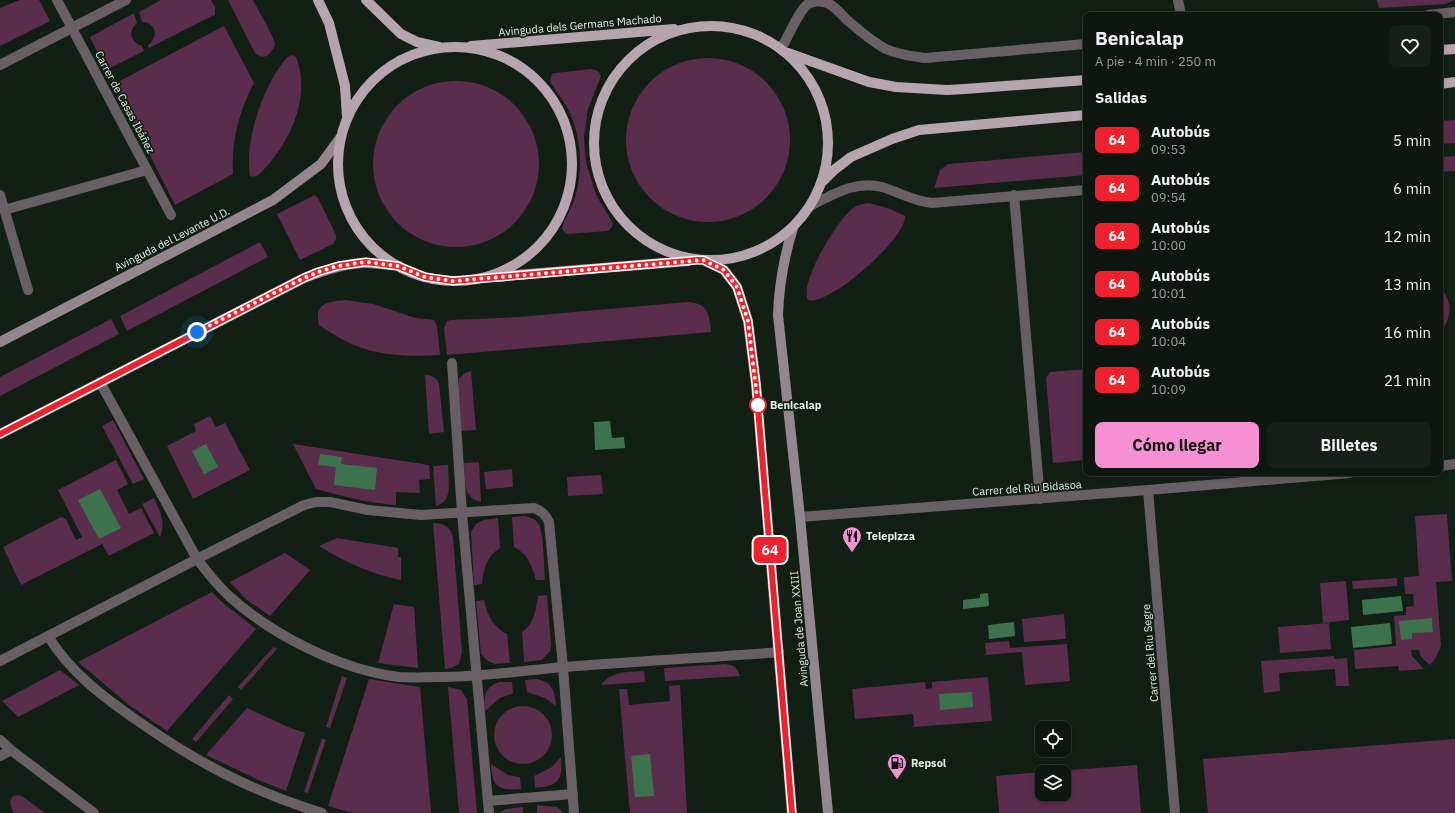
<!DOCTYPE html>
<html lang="es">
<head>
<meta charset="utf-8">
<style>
  :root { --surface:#0d1710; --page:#162019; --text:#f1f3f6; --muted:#9a9f9f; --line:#2d3630; --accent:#f591d2 }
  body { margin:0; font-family:"IBM Plex Sans",sans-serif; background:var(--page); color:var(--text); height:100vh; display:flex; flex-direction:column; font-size:15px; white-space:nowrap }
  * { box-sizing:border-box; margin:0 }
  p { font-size:13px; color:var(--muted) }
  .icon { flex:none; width:22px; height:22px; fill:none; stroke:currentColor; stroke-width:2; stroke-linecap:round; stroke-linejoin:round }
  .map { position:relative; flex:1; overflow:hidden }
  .panel { position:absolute; left:1083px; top:12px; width:360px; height:464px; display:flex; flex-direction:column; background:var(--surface); border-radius:8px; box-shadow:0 2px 6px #0003,0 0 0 1px var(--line) }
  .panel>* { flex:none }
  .badge { padding:0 8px; border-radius:6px; font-size:14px; line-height:26px }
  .tools { position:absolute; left:1035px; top:721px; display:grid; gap:8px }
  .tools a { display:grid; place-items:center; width:36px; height:36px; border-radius:8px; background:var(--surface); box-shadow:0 2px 6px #0003,0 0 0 1px var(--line); font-size:20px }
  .you { position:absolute; width:20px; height:20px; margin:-10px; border:3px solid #fff; border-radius:50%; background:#1a73e8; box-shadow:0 0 0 6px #1a73e833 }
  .map>.badge { position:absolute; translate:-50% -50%; box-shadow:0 0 0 2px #fff }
  h2 { padding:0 12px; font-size:15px; line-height:36px }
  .round { display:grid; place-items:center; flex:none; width:42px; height:42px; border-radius:8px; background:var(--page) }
  .summary { display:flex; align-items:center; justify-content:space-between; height:68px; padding:0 12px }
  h1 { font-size:19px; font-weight:700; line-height:30px }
  .action { display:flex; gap:8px; margin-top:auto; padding:8px 12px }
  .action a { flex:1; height:46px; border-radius:8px; background:var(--accent); color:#111; font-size:16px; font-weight:700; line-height:46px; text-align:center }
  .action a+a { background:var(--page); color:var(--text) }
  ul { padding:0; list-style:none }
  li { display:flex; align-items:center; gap:12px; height:48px; padding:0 12px }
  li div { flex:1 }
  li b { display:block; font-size:15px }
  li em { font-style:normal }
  li .badge { min-width:44px; font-weight:700; text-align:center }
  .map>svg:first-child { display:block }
</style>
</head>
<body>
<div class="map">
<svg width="1455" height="813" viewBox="0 0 1455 813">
  <rect width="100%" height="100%" fill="#111f15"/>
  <!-- green -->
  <path fill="#5b2d4c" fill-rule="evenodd" d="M20,0H39L50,21L0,46V8Z
    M161,0H211L215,7V15L212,16L149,48L148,45C159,38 156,22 142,22L139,12Z
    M228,0H253C257,8 275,38 275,45C274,48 272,50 270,53C265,59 260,57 255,53Z
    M1377,0H1454L1446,4L1379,8Z
    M134,13L137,23C127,31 131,43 142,46L144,51L106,70L90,37Z
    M224,26L254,83C239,111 231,142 233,174L175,205L114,84Z
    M292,55L296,57C311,94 292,138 267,166C262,171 257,179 250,176C245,142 260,96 279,68C283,63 286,56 292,55Z
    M626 140a82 82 0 1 1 164 0a82 82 0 1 1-164 0Z
    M591,69C596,70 599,71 601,76L588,109L584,137L585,153L586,162L596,195L613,223L612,227L608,231L567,234L564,232L562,228C566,216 573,206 576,194C583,166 581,135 568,109C563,99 555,91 550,81L552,74L556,73Z
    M373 164a83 83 0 1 1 166 0a83 83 0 1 1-166 0Z
    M1455,120V143L1440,144V121Z
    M1086,152V175L934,188L940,170L948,164Z
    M1455,156V171L1440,172V157Z
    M315,195L318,198L336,235V240L333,244L300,260L277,214Z
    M869,203L890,209L905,216C907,238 828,307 808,300C799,282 837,221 852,209C857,205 862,204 869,203Z
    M260,242L268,257L127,331L120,316Z
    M1440,289C1455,301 1450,321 1440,333Z
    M346,300L373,304L416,318L434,320L437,326L440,355C412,357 380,356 354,345C342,340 329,332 319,325C313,303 330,301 346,300Z
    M687,302C708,303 709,313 711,332L447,355L444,328L447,321L451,320L519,317Z
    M111,319L119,334L0,396V377Z
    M1086,369V460L1053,463L1046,378L1050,372Z
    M471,371L476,430L461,431L458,387L459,378L467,372Z
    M425,375C432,375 437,378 439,384L444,432L429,434Z
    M210,416L216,427L225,423L250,470L193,499L167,446L196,431L194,424Z
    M113,420L144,479L133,484L102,426Z
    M293,444L429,465L430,479L419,480L420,493L396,492V505C368,503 342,496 316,489Z
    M116,460L128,484L117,490L129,514L141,508L154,533L109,556L102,544L21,585L3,547L61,517L66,519L76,540L82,537L58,490Z
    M479,462L481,502C462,498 465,478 464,463Z
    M448,465C448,480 454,501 436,506L433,466Z
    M512,469L513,487L486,489L484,472Z
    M601,475L603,494L568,496L567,477Z
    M154,498C160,511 166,523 160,537L142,504Z
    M1447,514L1452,581L1436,582L1441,646L1435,659L1430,665L1421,657L1419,650H1411L1412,656L1424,669L1399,671L1398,666L1355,669L1354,650L1396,646L1394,616L1406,615V607L1414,606L1413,594H1405L1404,577L1419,576L1415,516ZM1432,618L1433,631L1412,633Z
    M525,516C530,517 535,519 538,523C544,531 544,568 545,580H536C532,566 528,554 514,547L512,517Z
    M498,518L500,548C487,556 483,570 482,584L474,585L471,532L476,524L483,520Z
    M433,523C444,523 450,527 453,537L462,652L459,664L451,668L445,669Z
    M337,538L398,548V557H401V580C371,574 345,562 319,546Z
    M285,553L310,570L270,616L247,600L230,582Z
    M1397,578V586L1353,589L1352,581Z
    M1346,581L1349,620L1323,623L1320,583Z
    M212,592L222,602L256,629L167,731L129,705L78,662Z
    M547,595L551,645L550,651L542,660L524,662L522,632C534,624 536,610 538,596Z
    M484,600C487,615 493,627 507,634L510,663L495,664L488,661L481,654L476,601Z
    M394,604L414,607L418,668L378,663Z
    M1064,614L1066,639L1024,642L1022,619Z
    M1329,623L1331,649L1280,653L1278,627Z
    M1009,641L1010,648L1067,644L1070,681L1025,685L1022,652L986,655L985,643Z
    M273,647L277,649L241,690L238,687Z
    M1334,656V659L1347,658L1349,686H1336L1335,669L1279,673L1280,691L1264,693L1261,661Z
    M725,664C734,665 737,667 740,676L665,681L664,668Z
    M60,670L79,685L18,717L2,701Z
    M644,671L645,682L601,685C612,671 627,672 644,671Z
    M342,676L347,678L330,728L326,727Z
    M988,677L992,721L914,727L913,714L855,719L852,689L925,682L926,689L932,688V682Z
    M369,679L420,687L431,813H352L328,806Z
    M537,679C553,682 555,692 556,706L545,698L527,692L525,680Z
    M499,682H512L513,693L500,698L485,711C484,697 483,688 499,682Z
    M680,685L687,813H630L619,689H627L629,705L670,701L669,686Z
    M448,687L461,690L467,699L477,813H459Z
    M229,695L233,699L196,742L192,739Z
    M494 735a29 29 0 1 1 58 0a29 29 0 1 1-58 0Z
    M247,708L288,727L305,733L286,791L263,782L206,755Z
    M322,738L326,740L308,793L304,792Z
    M1455,739V813H1208L1203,759Z
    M560,758H561C563,781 558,786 535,788L534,776L552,767Z
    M491,764L508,775L520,777L521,789C498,791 492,787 491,764Z
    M1137,765L1141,813H999L996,776L1042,772V794H1064V772H1045Z
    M19,795L23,797L45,813H14C11,807 8,802 13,796Z
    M537,805L557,807L564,813H537Z
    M523,807V813H499L506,809Z"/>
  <!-- water -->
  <path fill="#3d734c" d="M610,421L612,438L624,437L625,448L595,450L594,422Z
    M206,444L218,467L204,474L192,451Z
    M320,454L342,457L341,464L377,468L375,490L334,485L336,467L318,465Z
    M100,489L121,528L99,539L78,500Z
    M988,593L989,606L963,609V600L980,598V594Z
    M1401,596L1403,611L1363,615L1362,600Z
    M1432,618L1433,632L1412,633V639L1401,640L1399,621Z
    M1014,622L1015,636L989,639L988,625Z
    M1390,623L1392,644L1353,648L1351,627Z
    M972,692L973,707L940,710L939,694Z
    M650,754L654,796L635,797L631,756Z"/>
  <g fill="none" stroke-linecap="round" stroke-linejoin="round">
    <!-- street -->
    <path stroke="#685f64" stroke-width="10" d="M57,0L171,215
      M1178,0L1181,15
      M1428,15L1455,12
      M781,49C787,39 799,10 808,4C814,0 825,1 831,5C837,9 842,15 847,20C859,30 872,42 886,49C899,55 911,56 925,58L1086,44
      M0,65L126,0
      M0,195L28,290
      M1014,195L1040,499
      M812,205C834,194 856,180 882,187C899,192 913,201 932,203L1086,190
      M4,210L147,170
      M452,363L462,513L489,813
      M100,382L197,559C207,572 217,585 229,596C272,635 341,670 399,677C411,678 424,677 436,677C479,677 521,671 564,667C635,661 707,658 779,652
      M1440,466L1455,464
      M1148,490L1175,813
      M800,517L1148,490L1350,473
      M48,636C70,672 103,697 138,721C196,762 253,792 322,813
      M0,661L197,559L304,505L316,502H330L368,510L421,515L534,508C542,511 545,514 549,522L563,667L574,813
      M0,740L11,750L94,813
      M0,756L11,750
      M488,801L573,794"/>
    <!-- secondary -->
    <path stroke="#94868e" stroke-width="10" d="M793,228C784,257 779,285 778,315L800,517L828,813
      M703,260L724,270L737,287L748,321L756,384L792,813
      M0,342L273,200L321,164L340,138
      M0,434L304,278C322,271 348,262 367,263C378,263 388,265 399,266"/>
    <!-- primary -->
    <path stroke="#b6a5af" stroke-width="10" d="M318,0L329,23L345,86L347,117
      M366,0L401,34L417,42L439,47
      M594 143a117 117 0 1 1 234 0a117 117 0 1 1-234 0Z
      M471,46L674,29
      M338 164a117 117 0 1 1 234 0a117 117 0 1 1-234 0Z
      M1440,50L1455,49
      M788,53L869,82L896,87L947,90L965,89L1086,80
      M1440,84L1455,82
      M823,181L834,170L851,157L892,139L919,130L1086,115
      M494,277L688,261"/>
  </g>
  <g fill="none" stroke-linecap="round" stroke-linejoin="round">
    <defs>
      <path id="line" d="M0,434L304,278L318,272L338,266L366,262L398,266L425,277L453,281L698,260H703L724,270L737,287L748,321L756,384L792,813"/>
    </defs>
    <!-- line casing -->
    <use href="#line" stroke="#fff" stroke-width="9"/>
    <!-- line -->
    <use href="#line" stroke="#ed222e" stroke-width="6"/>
    <!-- walk -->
    <path stroke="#e6f0e8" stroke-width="4" stroke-dasharray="0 7.2" d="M197,332L304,278L318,272L338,266L366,262L398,266L425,277L453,281L703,260L724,270L737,287L748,321L758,405"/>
  </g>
  <!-- icons -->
  <defs>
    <symbol id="restaurant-pin" viewBox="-11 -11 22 30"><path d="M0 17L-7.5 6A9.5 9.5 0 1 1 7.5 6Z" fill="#f591d2" stroke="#111f15"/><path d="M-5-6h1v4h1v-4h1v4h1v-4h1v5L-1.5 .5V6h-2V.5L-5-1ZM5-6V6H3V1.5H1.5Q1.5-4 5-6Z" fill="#111"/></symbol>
    <symbol id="fuel-pin" viewBox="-11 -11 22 30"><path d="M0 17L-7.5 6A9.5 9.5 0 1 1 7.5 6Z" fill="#f591d2" stroke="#111f15"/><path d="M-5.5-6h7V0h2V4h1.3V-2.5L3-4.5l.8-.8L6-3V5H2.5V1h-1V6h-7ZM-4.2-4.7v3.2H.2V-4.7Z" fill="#111"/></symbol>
  </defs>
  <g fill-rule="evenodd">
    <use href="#restaurant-pin" x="841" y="525" width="22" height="30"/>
    <use href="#fuel-pin" x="886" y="752" width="22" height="30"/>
  </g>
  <!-- markers -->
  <circle fill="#fff" stroke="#ed222e" stroke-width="2" cx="758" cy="405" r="8"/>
  <g text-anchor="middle" stroke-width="3.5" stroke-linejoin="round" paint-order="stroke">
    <!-- street labels -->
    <g font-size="11" fill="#e6f0e8" stroke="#111f15">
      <text transform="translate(580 25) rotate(-5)" y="4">Avinguda dels Germans Machado</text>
      <text transform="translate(125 102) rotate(62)" y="4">Carrer de Casas Ibáñez</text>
      <text transform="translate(172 239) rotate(-27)" y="4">Avinguda del Levante U.D.</text>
      <text transform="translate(1027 488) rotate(-4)" y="4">Carrer del Riu Bidasoa</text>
      <text transform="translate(799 629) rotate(-95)" y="4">Avinguda de Joan XXIII</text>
      <text transform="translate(1150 653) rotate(-95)" y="4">Carrer del Riu Segre</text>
    </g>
    <!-- stop labels -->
    <g font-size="11" font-weight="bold" fill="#e6f0e8" stroke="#111f15" text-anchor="start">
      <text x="770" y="409">Benicalap</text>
    </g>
    <!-- poi labels -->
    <g font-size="11" font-weight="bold" fill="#e6f0e8" stroke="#111f15" text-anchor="start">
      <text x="866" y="540">Telepizza</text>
      <text x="911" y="767">Repsol</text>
    </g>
  </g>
</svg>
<div class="tools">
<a><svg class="icon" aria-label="locate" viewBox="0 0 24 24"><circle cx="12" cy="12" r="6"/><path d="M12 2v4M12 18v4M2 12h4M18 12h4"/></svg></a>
<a><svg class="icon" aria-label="layers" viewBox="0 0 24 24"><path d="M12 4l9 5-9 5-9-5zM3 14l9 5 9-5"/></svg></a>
</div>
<div class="you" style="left:197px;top:332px"></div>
<b class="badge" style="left:770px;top:550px;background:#ed222e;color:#fff">64</b>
<section class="panel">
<div class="summary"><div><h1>Benicalap</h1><p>A pie · 4 min · 250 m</p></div><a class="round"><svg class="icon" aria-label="heart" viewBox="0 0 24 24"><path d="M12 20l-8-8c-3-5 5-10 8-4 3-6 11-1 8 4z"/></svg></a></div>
<h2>Salidas</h2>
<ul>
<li><span class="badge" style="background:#ed222e;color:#fff">64</span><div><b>Autobús</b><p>09:53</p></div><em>5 min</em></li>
<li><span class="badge" style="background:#ed222e;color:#fff">64</span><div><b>Autobús</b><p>09:54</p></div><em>6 min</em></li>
<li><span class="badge" style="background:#ed222e;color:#fff">64</span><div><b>Autobús</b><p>10:00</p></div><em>12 min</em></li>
<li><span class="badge" style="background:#ed222e;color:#fff">64</span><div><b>Autobús</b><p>10:01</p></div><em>13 min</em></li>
<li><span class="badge" style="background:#ed222e;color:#fff">64</span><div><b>Autobús</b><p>10:04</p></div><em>16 min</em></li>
<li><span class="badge" style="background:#ed222e;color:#fff">64</span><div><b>Autobús</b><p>10:09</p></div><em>21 min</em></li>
</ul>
<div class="action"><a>Cómo llegar</a><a>Billetes</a></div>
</section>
</div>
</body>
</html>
